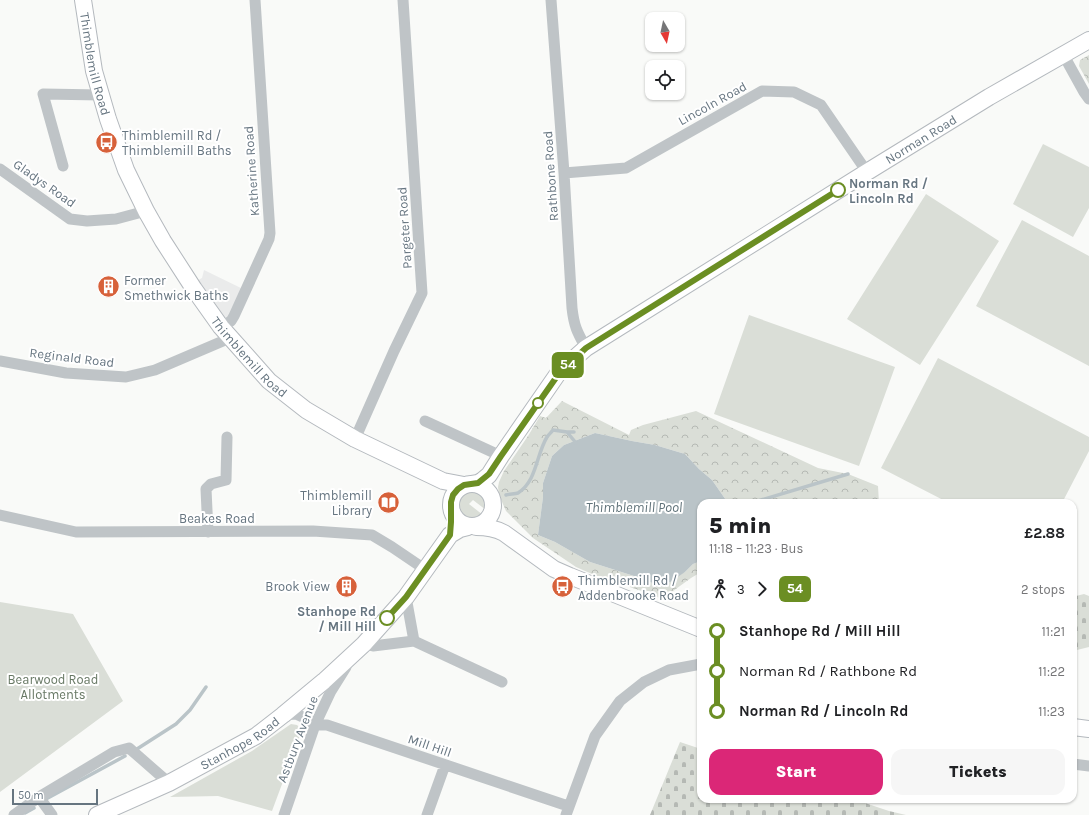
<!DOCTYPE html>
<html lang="en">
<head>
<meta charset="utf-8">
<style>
  :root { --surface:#fff; --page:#f6f6f6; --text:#202124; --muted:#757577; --accent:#db2777 }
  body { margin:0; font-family:Karla,sans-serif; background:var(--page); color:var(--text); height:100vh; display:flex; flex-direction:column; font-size:15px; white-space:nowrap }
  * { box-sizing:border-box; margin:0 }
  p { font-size:13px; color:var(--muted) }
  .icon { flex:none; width:22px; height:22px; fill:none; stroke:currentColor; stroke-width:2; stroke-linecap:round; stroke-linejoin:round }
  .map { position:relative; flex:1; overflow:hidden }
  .sheet { position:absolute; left:697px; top:499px; width:380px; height:304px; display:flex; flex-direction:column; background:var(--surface); border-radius:12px; box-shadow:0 1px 3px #0004 }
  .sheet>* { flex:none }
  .badge { padding:0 8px; border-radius:6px; font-size:14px; line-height:26px }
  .needle { width:26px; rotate:171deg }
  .buttons { position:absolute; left:645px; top:12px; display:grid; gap:8px }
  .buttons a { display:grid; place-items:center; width:40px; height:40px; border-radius:8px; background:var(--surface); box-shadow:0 1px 3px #0004; font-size:20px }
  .scale { position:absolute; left:12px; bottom:10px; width:86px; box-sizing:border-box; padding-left:4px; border:2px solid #667580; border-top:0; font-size:11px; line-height:14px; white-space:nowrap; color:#667580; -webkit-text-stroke:3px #fff; paint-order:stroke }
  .map>.badge { position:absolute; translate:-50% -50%; box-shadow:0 0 0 2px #fff }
  .legs { display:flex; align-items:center; gap:6px; height:44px; padding:0 12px; font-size:13px }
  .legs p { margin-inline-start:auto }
  .summary { display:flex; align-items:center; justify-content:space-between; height:68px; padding:0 12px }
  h1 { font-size:22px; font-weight:800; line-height:30px }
  .cta { display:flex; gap:8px; margin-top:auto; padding:8px 12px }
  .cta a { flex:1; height:46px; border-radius:12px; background:var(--accent); color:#fff; font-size:16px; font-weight:800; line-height:46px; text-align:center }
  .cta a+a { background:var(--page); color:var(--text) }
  ul { padding:0 12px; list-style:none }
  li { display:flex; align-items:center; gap:14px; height:40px; font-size:15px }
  li i { display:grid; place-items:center; width:6px; height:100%; margin:0 5px; background:currentColor }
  li i::after { content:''; width:10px; height:10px; margin:-5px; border:3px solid; border-radius:50%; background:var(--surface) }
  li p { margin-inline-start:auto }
  li:first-child i { background:linear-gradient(#0000 50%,currentColor 0) }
  li:last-child i { background:linear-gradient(currentColor 50%,#0000 0) }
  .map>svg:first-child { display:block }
</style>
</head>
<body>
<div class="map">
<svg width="1089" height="815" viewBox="0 0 1089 815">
  <defs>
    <pattern id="forest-crowns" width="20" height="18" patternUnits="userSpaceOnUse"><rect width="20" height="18" fill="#daded7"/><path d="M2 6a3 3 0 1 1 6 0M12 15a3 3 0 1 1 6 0" fill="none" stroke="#b5b9b4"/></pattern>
    <pattern id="cemetery-stones" width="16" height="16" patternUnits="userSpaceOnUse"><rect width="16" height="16" fill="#daded7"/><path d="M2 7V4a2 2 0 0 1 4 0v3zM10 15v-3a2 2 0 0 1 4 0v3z" fill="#b5b9b4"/></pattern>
  </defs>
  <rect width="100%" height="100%" fill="#f9faf8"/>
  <!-- built -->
  <path fill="#eaebeb" d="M204,270L245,290L221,327L191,284L202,278Z"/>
  <!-- green -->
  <path fill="#daded7" d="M1043,144L1089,167V208L1073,237L1013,204Z
    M926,194L999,241L920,365L847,319Z
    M1022,220L1089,256V366L976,306Z
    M749,315L895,367L859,466L714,414Z
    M938,358L1089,437V451L1062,503H949L881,468Z
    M468,491C480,491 487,498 486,510L473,500L469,504L483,515C466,534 442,501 468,491Z
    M0,602L73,614L123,701L0,792Z
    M291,724L297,725L300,728L301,733L272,811L218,796L170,797L252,751Z"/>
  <!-- forest -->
  <path fill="url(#forest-crowns)" d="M1089,55V84L1079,66L1080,60Z
    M562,401L629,435L631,430L643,425L696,411L818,468L848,474L878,486L879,503H728L712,480L699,469L685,454L655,445L632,441L595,433L564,445L552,456L543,483V497L538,535L555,542L590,562L634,576L655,584L685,572L693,564L701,561V572L691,578L662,599L645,592L599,577L576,567L533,538L506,511L499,495L498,487L499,482L504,471L528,436L540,416L546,418Z"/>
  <!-- cemetery -->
  <path fill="url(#cemetery-stones)" d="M1084,594L1089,596V647L1073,651V598L1076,596Z
    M680,742L701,749V799H853L889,811L906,815H650Z"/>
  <!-- water -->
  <path fill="#bac4c8" d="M595,433L632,441L655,445L685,454L699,469L712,480L728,503H701V561L693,564L685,572L670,582L655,584L634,576L590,562L555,542L538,535L543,497V483L552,456L564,445Z"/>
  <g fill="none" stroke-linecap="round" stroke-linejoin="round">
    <!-- stream -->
    <path stroke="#bac4c8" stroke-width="3.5" d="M567,432H574
      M506,495C509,494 515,494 518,493C537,481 536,455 547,437C548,435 551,433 553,430L567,432L576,443
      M751,503L848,474
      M137,749L176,724L190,710L206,687
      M46,799L125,756
      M25,813L34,808"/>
    <defs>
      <g id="secondary">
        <path id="s1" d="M83,0L94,71L108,119L126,170L146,211L163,241L194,289L221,327L269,381L306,410L355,439L443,481L464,485"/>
        <circle cx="472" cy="505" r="21"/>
        <path id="s2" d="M472,484L478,483L483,480L489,475L501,456L559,372L586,348L867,172L989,97L1089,40"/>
        <path d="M476,527C487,527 495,528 504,533L554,569L570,576L701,629"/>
        <path d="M1073,727L1089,729"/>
        <path id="s3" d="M97,815L169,783L256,736L283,715L324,681L364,644L406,597L450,535L460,529L468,527"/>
      </g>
    </defs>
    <!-- secondary casing -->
    <use href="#secondary" stroke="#b4b9be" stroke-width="18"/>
    <!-- street -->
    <path stroke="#bfc4c7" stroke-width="11" d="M551,0L564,173L572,308C574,326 577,332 586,348
      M1063,54L1084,92L1089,99
      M63,166L43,94L101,95
      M0,169L70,219L87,221L116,219L146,211
      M564,173L626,168L762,91L794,92L821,105L867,172
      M221,327L231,321L234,316L269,239L270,233L255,0
      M0,361L66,373L126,377L155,370L230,338
      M425,421L501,456
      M355,439L394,351L422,293L403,0
      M0,515L76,532L313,531L372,535L392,547L426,570
      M208,532L206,489L211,484L226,480L227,437
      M414,641L502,682
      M364,644L373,646L414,641L406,597
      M283,715L296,714L307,719L315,725H327L568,806
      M1073,764L1089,766
      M39,797L52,815
      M14,815L39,797L114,752L129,748L169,783
      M284,815L315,725L331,691L346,667
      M427,815L445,765
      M566,815L595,736L620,701L644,682L669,670L701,664"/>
    <!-- secondary -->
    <use href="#secondary" stroke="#fff" stroke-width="16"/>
  </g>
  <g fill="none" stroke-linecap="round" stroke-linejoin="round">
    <defs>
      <path id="line-1" d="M387,618L406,597L450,535L451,522V502L453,495L458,489L464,485L478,483L489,474L501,456L560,372L586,348L838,190"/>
    </defs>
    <!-- line-1 casing -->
    <use href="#line-1" stroke="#fff" stroke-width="9"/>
    <!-- line-1 -->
    <use href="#line-1" stroke="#6b8e23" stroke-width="6"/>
  </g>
  <!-- icons -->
  <defs>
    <symbol id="bus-disc" viewBox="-11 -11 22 22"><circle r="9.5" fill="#d7613a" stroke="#fff"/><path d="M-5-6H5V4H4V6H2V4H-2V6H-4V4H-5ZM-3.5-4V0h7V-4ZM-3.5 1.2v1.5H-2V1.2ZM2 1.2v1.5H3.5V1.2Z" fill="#fff"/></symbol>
    <symbol id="building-disc" viewBox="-11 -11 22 22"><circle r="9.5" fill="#d7613a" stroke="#fff"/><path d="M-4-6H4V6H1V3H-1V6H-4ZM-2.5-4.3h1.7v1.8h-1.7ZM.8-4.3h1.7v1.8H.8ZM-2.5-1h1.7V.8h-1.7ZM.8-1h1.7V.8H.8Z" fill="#fff"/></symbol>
    <symbol id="library-disc" viewBox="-11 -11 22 22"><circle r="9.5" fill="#d7613a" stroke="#fff"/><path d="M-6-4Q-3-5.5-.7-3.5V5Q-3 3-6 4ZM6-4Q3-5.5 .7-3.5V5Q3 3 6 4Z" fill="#fff"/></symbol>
  </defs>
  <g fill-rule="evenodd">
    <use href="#bus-disc" x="94" y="130" width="25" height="25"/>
    <use href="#building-disc" x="96" y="274" width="25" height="25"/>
    <use href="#library-disc" x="376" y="490" width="25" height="25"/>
    <use href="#building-disc" x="334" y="574" width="25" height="25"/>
    <use href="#bus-disc" x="550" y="574" width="25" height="25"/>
  </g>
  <!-- markers -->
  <g fill="#fff" stroke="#6b8e23" stroke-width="2">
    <circle cx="838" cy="190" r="7"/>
    <circle cx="538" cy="403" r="5"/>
    <circle cx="387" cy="618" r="7"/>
  </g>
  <g text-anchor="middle" stroke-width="4" stroke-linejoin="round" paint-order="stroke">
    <!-- street labels -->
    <g font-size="13" fill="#667580" stroke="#fff">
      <text dy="5" stroke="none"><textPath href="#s1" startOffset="65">Thimblemill Road</textPath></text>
      <text transform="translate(712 103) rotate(-29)" y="5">Lincoln Road</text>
      <text dy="5" stroke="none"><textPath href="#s2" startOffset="575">Norman Road</textPath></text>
      <text transform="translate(251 171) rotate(-94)" y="5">Katherine Road</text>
      <text transform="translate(550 176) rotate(-94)" y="5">Rathbone Road</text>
      <text transform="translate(45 183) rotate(35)" y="5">Gladys Road</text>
      <text transform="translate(404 228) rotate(-94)" y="5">Pargeter Road</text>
      <text dy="5" stroke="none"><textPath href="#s1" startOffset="401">Thimblemill Road</textPath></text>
      <text transform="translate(72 357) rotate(7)" y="5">Reginald Road</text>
      <text x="217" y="523">Beakes Road</text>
      <text transform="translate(297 739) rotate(-69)" y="5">Astbury Avenue</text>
      <text dy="5" stroke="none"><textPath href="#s3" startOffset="160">Stanhope Road</textPath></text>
      <text transform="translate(430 745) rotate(19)" y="5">Mill Hill</text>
    </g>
    <!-- poi labels -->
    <g font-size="13" fill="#667580" stroke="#fff" text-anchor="start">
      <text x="122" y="140">Thimblemill Rd /<tspan x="122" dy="15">Thimblemill Baths</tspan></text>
      <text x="124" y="285">Former<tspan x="124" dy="15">Smethwick Baths</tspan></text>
      <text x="372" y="500" text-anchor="end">Thimblemill<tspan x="372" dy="15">Library</tspan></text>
      <text x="578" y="585">Thimblemill Rd /<tspan x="578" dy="15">Addenbrooke Road</tspan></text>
      <text x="330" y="591" text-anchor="end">Brook View</text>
    </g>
    <!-- stop labels -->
    <g font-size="13" font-weight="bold" fill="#667580" stroke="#fff" text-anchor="start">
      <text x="849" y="188">Norman Rd /<tspan x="849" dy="15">Lincoln Rd</tspan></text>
      <text x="376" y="616" text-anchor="end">Stanhope Rd<tspan x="376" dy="15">/ Mill Hill</tspan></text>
    </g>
    <!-- park labels -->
    <g font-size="13" fill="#687965" stroke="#fff">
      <text x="53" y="684">Bearwood Road<tspan x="53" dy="15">Allotments</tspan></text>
    </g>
    <!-- water labels -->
    <g font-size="14" font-style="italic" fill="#61737a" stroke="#fff">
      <text x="634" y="512">Thimblemill Pool</text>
    </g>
  </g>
</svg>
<div class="buttons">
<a><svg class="needle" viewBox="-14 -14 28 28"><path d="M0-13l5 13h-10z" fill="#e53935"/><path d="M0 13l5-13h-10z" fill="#757577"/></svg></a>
<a><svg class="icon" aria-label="locate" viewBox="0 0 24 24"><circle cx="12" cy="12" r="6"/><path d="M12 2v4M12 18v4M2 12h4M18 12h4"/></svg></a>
</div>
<div class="scale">50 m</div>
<b class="badge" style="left:568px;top:365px;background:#6b8e23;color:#fff">54</b>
<section class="sheet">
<div class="summary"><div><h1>5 min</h1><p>11:18 – 11:23 · Bus</p></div><b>£2.88</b></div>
<div class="legs"><svg class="icon" aria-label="walk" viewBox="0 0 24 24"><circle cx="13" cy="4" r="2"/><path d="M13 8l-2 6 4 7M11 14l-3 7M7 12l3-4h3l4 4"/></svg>3<svg class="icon" aria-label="forward" viewBox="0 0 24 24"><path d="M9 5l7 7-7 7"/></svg><b class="badge" style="background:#6b8e23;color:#fff">54</b><p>2 stops</p></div>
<ul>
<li><i style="color:#6b8e23"></i><b>Stanhope Rd / Mill Hill</b><p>11:21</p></li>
<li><i style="color:#6b8e23"></i><span>Norman Rd / Rathbone Rd</span><p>11:22</p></li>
<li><i style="color:#6b8e23"></i><b>Norman Rd / Lincoln Rd</b><p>11:23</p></li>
</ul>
<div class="cta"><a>Start</a><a>Tickets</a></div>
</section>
</div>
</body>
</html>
